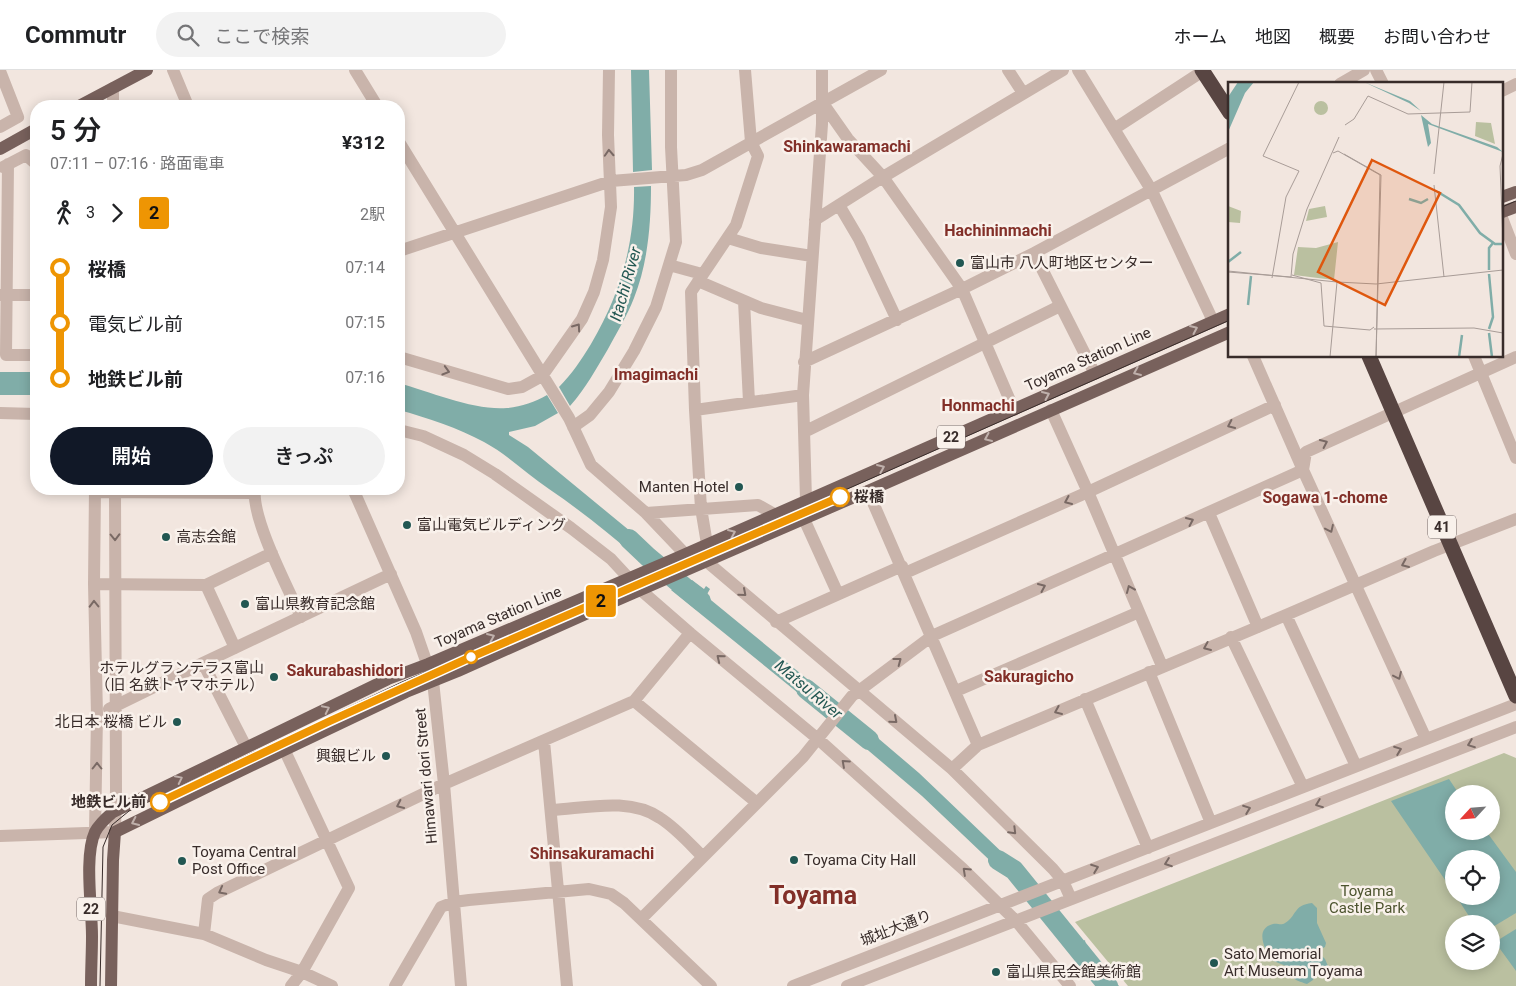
<!DOCTYPE html>
<html lang="ja">
<head>
<meta charset="utf-8">
<style>
  :root { --surface:#fff; --page:#f2f2f2; --text:#202124; --muted:#757577; --line:#e0e0e0; --accent:#111827 }
  body { margin:0; font-family:Roboto,"Noto Sans JP",sans-serif; background:var(--page); color:var(--text); height:100vh; display:flex; flex-direction:column; font-size:19px; white-space:nowrap }
  * { box-sizing:border-box; margin:0 }
  p { font-size:16px; color:var(--muted) }
  .icon { flex:none; width:28px; height:28px; fill:none; stroke:currentColor; stroke-width:2; stroke-linecap:round; stroke-linejoin:round }
  .map { position:relative; flex:1; overflow:hidden }
  .sheet { position:absolute; left:30px; top:30px; width:375px; height:395px; display:flex; flex-direction:column; background:var(--surface); border-radius:20px; box-shadow:0 2px 12px #0003 }
  .sheet>* { flex:none }
  .badge { padding:0 10px; border-radius:4px; font-size:18px; line-height:32px }
  .needle { width:32px; rotate:244deg }
  .controls { position:absolute; left:1445px; top:715px; display:grid; gap:10px }
  .controls a { display:grid; place-items:center; width:55px; height:55px; border-radius:50%; background:var(--surface); box-shadow:0 2px 12px #0003; font-size:25px }
  .map>.badge { position:absolute; translate:-50% -50%; box-shadow:0 0 0 2px #fff }
  .legs { display:flex; align-items:center; gap:8px; height:55px; padding:0 20px; font-size:16px }
  .legs p { margin-inline-start:auto }
  .overview { display:flex; align-items:center; justify-content:space-between; height:85px; padding:0 20px }
  h1 { font-size:28px; font-weight:600; line-height:38px }
  .cta { display:flex; gap:10px; margin-top:auto; padding:10px 20px }
  .cta a { flex:1; height:58px; border-radius:30px; background:var(--accent); color:#fff; font-size:20px; font-weight:600; line-height:58px; text-align:center }
  .cta a+a { background:var(--page); color:var(--text) }
  ul { padding:0 20px; list-style:none }
  li { display:flex; align-items:center; gap:18px; height:55px; font-size:19px }
  li i { display:grid; place-items:center; width:8px; height:100%; margin:0 6px; background:currentColor }
  li i::after { content:''; width:12px; height:12px; margin:-6px; border:4px solid; border-radius:50%; background:var(--surface) }
  li p { margin-inline-start:auto }
  li:first-child i { background:linear-gradient(#0000 50%,currentColor 0) }
  li:last-child i { background:linear-gradient(currentColor 50%,#0000 0) }
  header { display:flex; align-items:center; gap:30px; box-sizing:border-box; height:70px; padding:0 25px; background:var(--surface); border-bottom:1px solid var(--line) }
  header strong { font-size:24px }
  nav { display:flex; gap:28px; margin-inline-start:auto; font-size:18px }
  .search { width:350px; height:45px; background:var(--page); display:flex; align-items:center; gap:12px; box-sizing:border-box; padding:0 18px; border-radius:28px; color:var(--muted); font-size:19px }
  .map>svg:first-child { display:block }
</style>
</head>
<body>
<header>
<strong>Commutr</strong>
<div class="search"><svg class="icon" aria-label="search" viewBox="0 0 24 24"><circle cx="10" cy="10" r="6"/><path d="M15 15l6 6"/></svg>ここで検索</div>
<nav><a>ホーム</a><a>地図</a><a>概要</a><a>お問い合わせ</a></nav>
</header>
<div class="map">
<svg width="1516" height="916" viewBox="0 0 1516 916">
  <rect width="100%" height="100%" fill="#f2e6df"/>
  <!-- green -->
  <path fill="#bac0a0" fill-rule="evenodd" d="M1504,683L1516,688V916H1128L1075,852ZM1454,724H1491V761H1454ZM1454,789H1491V826H1454ZM1454,854H1491V891H1454Z"/>
  <!-- water -->
  <path fill="#80ada8" d="M631,0H649L652,100L633,102Z
    M651,116C651,153 648,193 634,228C627,246 617,262 608,279C596,299 586,318 570,336L559,317C572,304 581,290 591,274C620,225 635,174 634,117Z
    M0,302H36V325H0Z
    M399,313C430,322 476,341 507,338C521,337 535,332 547,325L558,343L535,356L509,362V365L528,377L658,484L639,492L637,487C608,463 580,440 549,419C527,404 508,385 484,372C458,358 428,348 399,340Z
    M692,510L704,519L706,516L710,519L706,526L834,631L827,636L828,639L824,644L671,520Z
    M852,646L919,703L1008,788L1015,791L1026,803L1012,810L1002,802L922,726L843,659L850,652Z
    M1449,709L1459,724H1454V761H1486L1516,802V843L1491,858V854H1474L1456,826H1491V789H1454V823L1391,731Z
    M1312,833L1317,838V853L1326,873L1325,877L1319,880L1318,882L1325,889L1328,896L1325,898L1317,896L1313,910L1307,914C1292,909 1294,910 1286,896L1271,890C1265,879 1254,859 1273,854C1278,853 1281,856 1285,853C1297,846 1293,835 1312,833Z
    M1066,856L1080,873L1085,870L1086,877L1096,887L1119,916H1100L1076,885L1053,861Z
    M1516,859V901L1495,872Z"/>
  <g fill="none" stroke-linecap="round" stroke-linejoin="round">
    <!-- river -->
    <path stroke="#80ada8" stroke-width="20" d="M629,469L648,487L701,531
      M806,619L869,670
      M998,790L1014,800L1108,916"/>
    <!-- minor -->
    <path stroke="#c9b4ab" stroke-width="12" d="M173,0L188,36
      M355,0L377,36
      M1008,0L1023,23
      M1078,0L1152,121L1213,251
      M1376,0L1383,14
      M0,1L18,47L0,57
      M1340,14L1364,0
      M1502,21L1516,14
      M822,32L848,69L883,107L962,219L1014,340
      M113,36V18
      M1114,59L1203,1
      M399,72L569,348L591,395L646,443L685,484
      M8,94L6,285H36
      M3,97L26,85L36,94
      M839,135L859,169L897,250
      M1502,148L1516,184
      M815,150L883,107L1063,0
      M728,168L761,178L812,186
      M399,181L611,111L686,105L702,100L881,0
      M1034,183L1095,304
      M669,195L702,204
      M698,211L761,238L807,250
      M0,225H36
      M744,231L749,332
      M1253,286L1303,400L1426,669
      M1474,286L1516,388
      M399,287L508,319L522,317L542,306L582,249L594,222L603,190L611,137L608,65L609,0
      M804,292L962,219L1034,183L1230,78
      M695,340L803,325
      M1051,340L1088,422L1162,596
      M0,343L36,344
      M573,357L590,345L609,322L634,281L656,237L676,172L671,77V0
      M399,360L423,366L464,385L495,404L571,458L611,489L636,516L690,563L818,669L963,799L1017,852L1070,916
      M804,362L1060,236
      M255,419C251,448 288,518 301,547
      M353,419L416,562L433,611L444,714L461,916
      M868,421L978,675
      M95,422L254,423
      M806,430L803,325L822,54V0
      M646,443L758,435L774,444
      M1209,443L1258,557
      M804,449L838,524
      M707,474L701,438L699,407L695,340L691,222L736,155L758,86L751,72L745,0
      M706,491L952,699L1053,799L1063,811L1071,829
      M905,503L1088,422L1275,335
      M94,514L206,515L272,483
      M206,515L235,578
      M1286,545L1356,696
      M776,552L902,496
      M1231,567L1303,717
      M203,593L246,677
      M1149,602L1211,753
      M956,621L1139,542
      M1085,629L1148,778
      M634,631L757,733
      M109,639L203,593L391,504
      M544,671L567,916
      M284,679L349,818L302,902L291,916
      M952,699L978,675L1286,545L1434,481L1516,449
      M552,740C586,738 630,727 660,748C676,758 689,773 703,787
      M95,762L97,645L94,514L95,419
      M0,766L115,762L116,719L115,419
      M112,846L204,864L266,890L302,902L332,916
      M641,849L803,687L852,626L932,566L1303,400L1306,382L1516,287
      M204,864L208,829L217,823L444,714L634,631L690,563
      M395,916L441,837L454,832L469,830L589,819L611,824L624,833L711,916
      M793,916L1516,634
      M847,916C1070,830 1293,744 1516,657"/>
    <!-- major -->
    <path stroke="#78615c" stroke-width="12" d="M79,36L147,0
      M0,79L36,59
      M1502,127L1516,122
      M1502,142L1516,137
      M91,916C91,899 92,883 92,866C92,838 84,786 95,762C99,754 106,748 113,742L388,609L428,594L672,490L1230,244
      M111,916L113,790L115,762L215,713L406,622L458,601L608,534L868,421L1230,262"/>
    <!-- highway -->
    <path stroke="#584542" stroke-width="15" d="M1202,0L1230,43
      M1369,286L1516,626"/>
    <!-- tram -->
    <path stroke="#382c2a" stroke-width="1" d="M1502,137L1516,131
      M100,916L103,777L112,755L129,741L402,612L759,458L1230,250"/>
  </g>
  <!-- one-way arrows -->
  <defs><path id="oneway-chevron" d="M-2-3.5L2.5 0L-2 3.5" fill="none" stroke-width="1.6" stroke-linecap="round" stroke-linejoin="round" transform="scale(1.25)"/></defs>
  <g stroke="#796964">
    <use href="#oneway-chevron" transform="translate(609 83) rotate(-93)"/>
    <use href="#oneway-chevron" transform="translate(577 257) rotate(-55)"/>
    <use href="#oneway-chevron" transform="translate(446 301) rotate(16)"/>
    <use href="#oneway-chevron" transform="translate(1231 355) rotate(155)"/>
    <use href="#oneway-chevron" transform="translate(1324 373) rotate(-25)"/>
    <use href="#oneway-chevron" transform="translate(1068 431) rotate(156)"/>
    <use href="#oneway-chevron" transform="translate(1190 451) rotate(-24)"/>
    <use href="#oneway-chevron" transform="translate(1330 459) rotate(65)"/>
    <use href="#oneway-chevron" transform="translate(115 467) rotate(89)"/>
    <use href="#oneway-chevron" transform="translate(1405 494) rotate(157)"/>
    <use href="#oneway-chevron" transform="translate(1042 517) rotate(-24)"/>
    <use href="#oneway-chevron" transform="translate(1130 519) rotate(-113)"/>
    <use href="#oneway-chevron" transform="translate(743 523) rotate(41)"/>
    <use href="#oneway-chevron" transform="translate(94 534) rotate(-91)"/>
    <use href="#oneway-chevron" transform="translate(1207 577) rotate(157)"/>
    <use href="#oneway-chevron" transform="translate(720 588) rotate(-141)"/>
    <use href="#oneway-chevron" transform="translate(898 591) rotate(-37)"/>
    <use href="#oneway-chevron" transform="translate(1398 606) rotate(65)"/>
    <use href="#oneway-chevron" transform="translate(1058 641) rotate(157)"/>
    <use href="#oneway-chevron" transform="translate(894 650) rotate(41)"/>
    <use href="#oneway-chevron" transform="translate(1471 674) rotate(159)"/>
    <use href="#oneway-chevron" transform="translate(1398 680) rotate(-21)"/>
    <use href="#oneway-chevron" transform="translate(845 693) rotate(-138)"/>
    <use href="#oneway-chevron" transform="translate(97 696) rotate(-90)"/>
    <use href="#oneway-chevron" transform="translate(1319 734) rotate(159)"/>
    <use href="#oneway-chevron" transform="translate(400 735) rotate(155)"/>
    <use href="#oneway-chevron" transform="translate(1247 739) rotate(-21)"/>
    <use href="#oneway-chevron" transform="translate(1013 761) rotate(45)"/>
    <use href="#oneway-chevron" transform="translate(1168 793) rotate(160)"/>
    <use href="#oneway-chevron" transform="translate(1095 798) rotate(-21)"/>
    <use href="#oneway-chevron" transform="translate(966 801) rotate(-137)"/>
    <use href="#oneway-chevron" transform="translate(222 821) rotate(152)"/>
  </g>
  <g stroke="#bfb0ab">
    <use href="#oneway-chevron" transform="translate(1194 259) rotate(-24)"/>
    <use href="#oneway-chevron" transform="translate(1137 302) rotate(157)"/>
    <use href="#oneway-chevron" transform="translate(1046 325) rotate(-24)"/>
    <use href="#oneway-chevron" transform="translate(988 368) rotate(156)"/>
    <use href="#oneway-chevron" transform="translate(881 398) rotate(-23)"/>
    <use href="#oneway-chevron" transform="translate(732 463) rotate(-24)"/>
    <use href="#oneway-chevron" transform="translate(491 567) rotate(-23)"/>
    <use href="#oneway-chevron" transform="translate(326 639) rotate(-26)"/>
    <use href="#oneway-chevron" transform="translate(179 709) rotate(-26)"/>
    <use href="#oneway-chevron" transform="translate(135 752) rotate(155)"/>
  </g>
  <g fill="none" stroke-linecap="round" stroke-linejoin="round">
    <defs>
      <path id="line-1" d="M160,732L330,651L471,587L840,427"/>
    </defs>
    <!-- line-1 casing -->
    <use href="#line-1" stroke="#fff" stroke-width="11"/>
    <!-- line-1 -->
    <use href="#line-1" stroke="#ee9503" stroke-width="8"/>
  </g>
  <!-- markers -->
  <g fill="#225752" stroke="#f9f1eb" stroke-width="2">
    <circle cx="960" cy="193" r="5"/>
    <circle cx="739" cy="417" r="5"/>
    <circle cx="407" cy="455" r="5"/>
    <circle cx="166" cy="467" r="5"/>
    <circle cx="245" cy="534" r="5"/>
    <circle cx="274" cy="607" r="5"/>
    <circle cx="177" cy="652" r="5"/>
    <circle cx="386" cy="686" r="5"/>
    <circle cx="794" cy="790" r="5"/>
    <circle cx="182" cy="791" r="5"/>
    <circle cx="1214" cy="893" r="5"/>
    <circle cx="996" cy="902" r="5"/>
  </g>
  <g fill="#fff" stroke="#ee9503" stroke-width="2.5">
    <circle cx="840" cy="427" r="9"/>
    <circle cx="471" cy="587" r="6"/>
    <circle cx="160" cy="732" r="9"/>
  </g>
  <g text-anchor="middle" stroke-width="5" stroke-linejoin="round" paint-order="stroke">
    <!-- shield labels -->
    <g fill="#f9f1eb" stroke="#726764" stroke-width="1">
      <rect x="937" y="355.5" width="28" height="23" rx="4"/>
      <rect x="1428" y="445.5" width="28" height="23" rx="4"/>
      <rect x="77" y="827.5" width="28" height="23" rx="4"/>
    </g>
    <g font-size="14" font-weight="bold" fill="#382c2a">
      <text x="951" y="372">22</text>
      <text x="1442" y="462">41</text>
      <text x="91" y="844">22</text>
    </g>
    <!-- poi labels -->
    <g font-size="15" fill="#382c2a" stroke="#f9f1eb" text-anchor="start">
      <text x="970" y="198">富山市 八人町地区センター</text>
      <text x="729" y="422" text-anchor="end">Manten Hotel</text>
      <text x="417" y="460">富山電気ビルディング</text>
      <text x="176" y="472">高志会館</text>
      <text x="255" y="539">富山県教育記念館</text>
      <text x="264" y="603" text-anchor="end">ホテルグランテラス富山<tspan x="264" dy="17">（旧 名鉄トヤマホテル）</tspan></text>
      <text x="167" y="657" text-anchor="end">北日本 桜橋 ビル</text>
      <text x="376" y="691" text-anchor="end">興銀ビル</text>
      <text x="192" y="787">Toyama Central<tspan x="192" dy="17">Post Office</tspan></text>
      <text x="804" y="795">Toyama City Hall</text>
      <text x="1224" y="889">Sato Memorial<tspan x="1224" dy="17">Art Museum Toyama</tspan></text>
      <text x="1006" y="907">富山県民会館美術館</text>
    </g>
    <!-- street labels -->
    <g font-size="15" fill="#382c2a" stroke="#f9f1eb">
      <text transform="translate(1088 289) rotate(-24)" y="5">Toyama Station Line</text>
      <text transform="translate(498 547) rotate(-23)" y="5">Toyama Station Line</text>
      <text transform="translate(426 706) rotate(-95)" y="5">Himawari dori Street</text>
      <text transform="translate(896 858) rotate(-21)" y="5">城址大通り</text>
    </g>
    <!-- stop labels -->
    <g font-size="15" font-weight="bold" fill="#382c2a" stroke="#f9f1eb" text-anchor="start">
      <text x="854" y="432">桜橋</text>
      <text x="146" y="737" text-anchor="end">地鉄ビル前</text>
    </g>
    <!-- park labels -->
    <g font-size="15" fill="#4d542f" stroke="#f9f1eb">
      <text x="1367" y="826">Toyama<tspan x="1367" dy="17">Castle Park</tspan></text>
    </g>
    <!-- neighbourhood labels -->
    <g font-size="16" font-weight="bold" fill="#822f28" stroke="#f9f1eb">
      <text x="847" y="82">Shinkawaramachi</text>
      <text x="998" y="166">Hachininmachi</text>
      <text x="656" y="310">Imagimachi</text>
      <text x="978" y="341">Honmachi</text>
      <text x="1325" y="433">Sogawa 1-chome</text>
      <text x="345" y="606">Sakurabashidori</text>
      <text x="1029" y="612">Sakuragicho</text>
      <text x="592" y="789">Shinsakuramachi</text>
    </g>
    <!-- water labels -->
    <g font-size="16" font-style="italic" fill="#225752" stroke="#f9f1eb">
      <text transform="translate(625 214) rotate(-74)" y="6">Itachi River</text>
      <text transform="translate(809 619) rotate(40)" y="6">Matsu River</text>
    </g>
    <!-- town labels -->
    <g font-size="25" font-weight="bold" fill="#822f28" stroke="#f9f1eb">
      <text x="813" y="834">Toyama</text>
    </g>
  </g>
  <!-- overview -->
  <g transform="translate(1228 12)">
    <rect width="275" height="275" fill="#f2e6df"/>
    <path d="M86 26a7 7 0 1 1 14 0a7 7 0 1 1-14 0ZM248,40L263,41L267,62L247,54ZM0,124L13,129L12,141L0,140ZM97,124L99,135L78,139L81,127ZM110,160L106,198L66,193L70,165L88,166Z" fill="#bac0a0"/>
    <path d="M10,0H26L17,11L0,50V15ZM136,0L182,19L193,29L181,21ZM193,33L204,42L269,65L275,70L200,42L203,61L200,65Z" fill="#80ada8"/>
    <path fill="none" stroke="#80ada8" stroke-width="2.5" d="M210,110L231,123L252,151L267,162H275M181,117L193,121L200,117M0,180L13,170M261,188V166L265,161M20,223L23,194M261,247L265,235L261,192M261,251L264,275M231,275L234,253"/>
    <path fill="none" stroke="#a89c97" stroke-width="1" d="M117,43L126,37L140,14L180,32L242,30L244,0M105,71L110,69L152,93L148,275M116,72L153,93L148,275M275,72L272,84L275,159M206,92L216,0M206,103L216,195M0,189L109,200M0,190L63,195L65,172L79,127L111,55M64,193L93,201L96,244L142,248L146,245M44,196L58,115L71,89L35,74L71,0M146,247L246,246L275,251M102,275L109,200L148,202L275,188"/>
    <path fill="#df570e" fill-opacity="0.15" stroke="#df570e" stroke-width="2.5" d="M144,78L212,111L157,223L90,190Z"/>
    <rect width="275" height="275" fill="none" stroke="#382c2a" stroke-width="2.5"/>
  </g>
</svg>
<div class="controls">
<a><svg class="needle" viewBox="-14 -14 28 28"><path d="M0-13l5 13h-10z" fill="#e53935"/><path d="M0 13l5-13h-10z" fill="#757577"/></svg></a>
<a><svg class="icon" aria-label="locate" viewBox="0 0 24 24"><circle cx="12" cy="12" r="6"/><path d="M12 2v4M12 18v4M2 12h4M18 12h4"/></svg></a>
<a><svg class="icon" aria-label="layers" viewBox="0 0 24 24"><path d="M12 4l9 5-9 5-9-5zM3 14l9 5 9-5"/></svg></a>
</div>
<b class="badge" style="left:601px;top:531px;background:#ee9503;color:#111">2</b>
<section class="sheet">
<div class="overview"><div><h1>5 分</h1><p>07:11 – 07:16 · 路面電車</p></div><b>¥312</b></div>
<div class="legs"><svg class="icon" aria-label="walk" viewBox="0 0 24 24"><circle cx="13" cy="4" r="2"/><path d="M13 8l-2 6 4 7M11 14l-3 7M7 12l3-4h3l4 4"/></svg>3<svg class="icon" aria-label="forward" viewBox="0 0 24 24"><path d="M9 5l7 7-7 7"/></svg><b class="badge" style="background:#ee9503;color:#111">2</b><p>2駅</p></div>
<ul>
<li><i style="color:#ee9503"></i><b>桜橋</b><p>07:14</p></li>
<li><i style="color:#ee9503"></i><span>電気ビル前</span><p>07:15</p></li>
<li><i style="color:#ee9503"></i><b>地鉄ビル前</b><p>07:16</p></li>
</ul>
<div class="cta"><a>開始</a><a>きっぷ</a></div>
</section>
</div>
</body>
</html>
